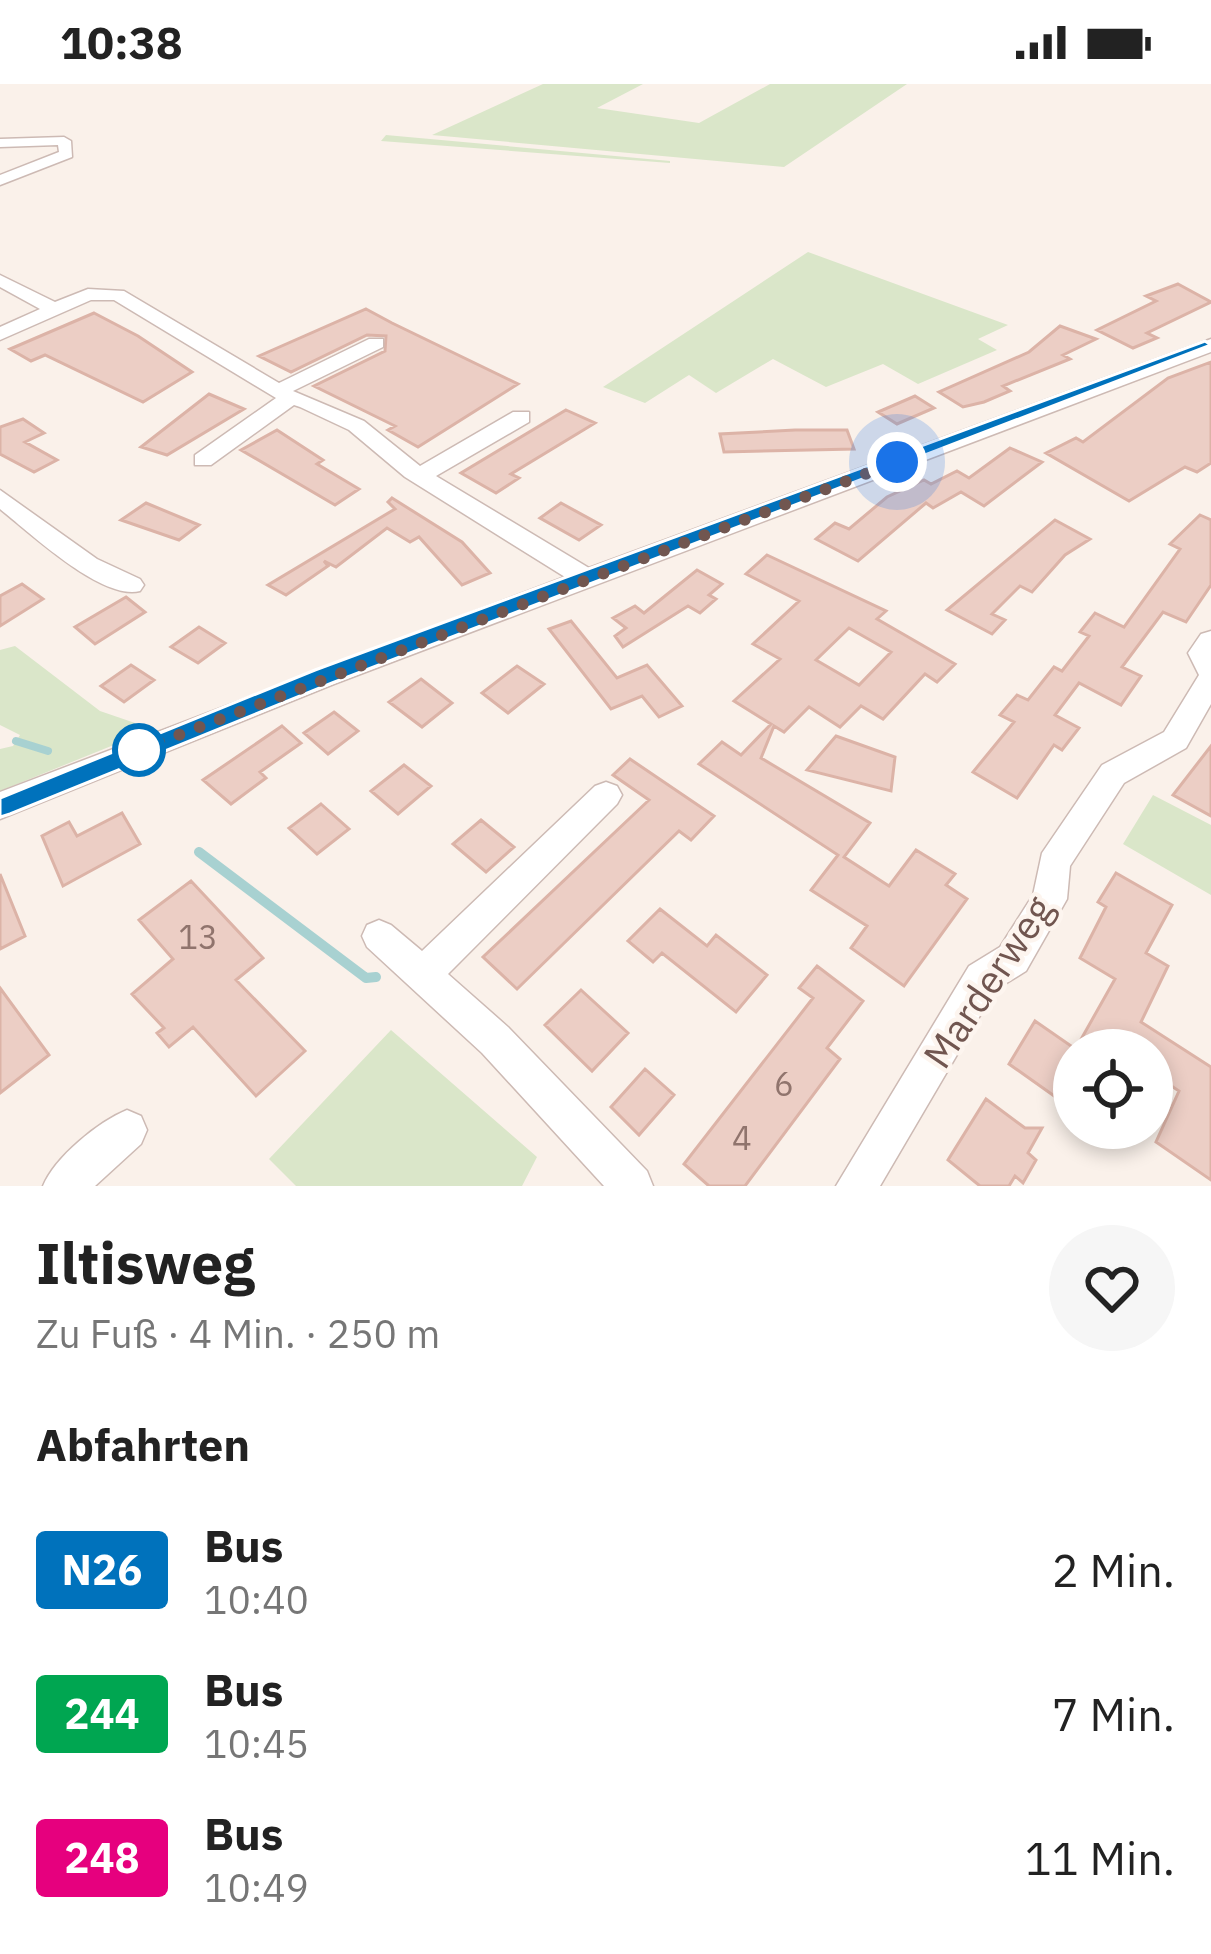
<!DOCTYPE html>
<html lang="de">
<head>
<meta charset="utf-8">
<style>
  :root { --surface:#fff; --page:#f6f6f6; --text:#222; --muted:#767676 }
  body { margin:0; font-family:"IBM Plex Sans",sans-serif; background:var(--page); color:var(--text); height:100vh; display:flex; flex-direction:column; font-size:45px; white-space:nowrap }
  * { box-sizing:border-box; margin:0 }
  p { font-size:39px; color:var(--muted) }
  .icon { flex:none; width:66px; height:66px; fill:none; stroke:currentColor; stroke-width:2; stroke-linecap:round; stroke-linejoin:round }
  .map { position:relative; height:1102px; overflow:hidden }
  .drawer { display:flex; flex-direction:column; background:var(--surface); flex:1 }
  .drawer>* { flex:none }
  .badge { padding:0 24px; border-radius:9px; font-size:42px; line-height:78px }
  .tools { position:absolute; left:1053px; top:945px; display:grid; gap:24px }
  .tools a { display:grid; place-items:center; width:120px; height:120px; border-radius:50%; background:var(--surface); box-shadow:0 6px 18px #0003; font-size:60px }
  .you { position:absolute; width:60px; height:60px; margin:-30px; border:9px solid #fff; border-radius:50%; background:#1a73e8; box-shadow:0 0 0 18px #1a73e833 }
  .map>.badge { position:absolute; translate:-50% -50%; box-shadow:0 0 0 6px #fff }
  h2 { padding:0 36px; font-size:45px; line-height:108px }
  .round { display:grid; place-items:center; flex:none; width:126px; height:126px; border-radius:63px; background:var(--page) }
  .summary { display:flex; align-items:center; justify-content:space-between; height:204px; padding:0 36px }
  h1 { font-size:57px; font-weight:800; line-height:90px }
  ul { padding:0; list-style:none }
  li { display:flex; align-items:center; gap:36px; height:144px; padding:0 36px }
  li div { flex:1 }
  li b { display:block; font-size:45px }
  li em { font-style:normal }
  li .badge { min-width:132px; font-weight:700; text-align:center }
  .status { display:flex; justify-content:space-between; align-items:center; height:84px; padding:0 60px; background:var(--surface); direction:ltr }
  .status svg { height:33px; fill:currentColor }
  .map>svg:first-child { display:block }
</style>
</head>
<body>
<div class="status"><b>10:38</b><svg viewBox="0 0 49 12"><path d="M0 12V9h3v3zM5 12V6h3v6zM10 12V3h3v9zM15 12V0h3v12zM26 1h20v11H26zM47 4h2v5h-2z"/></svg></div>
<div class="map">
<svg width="1211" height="1102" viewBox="0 0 1211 1102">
  <rect width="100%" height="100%" fill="#faf1ea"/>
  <!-- green -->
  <path fill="#dae6c9" d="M543,0H643L597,24L699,39L770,0H907L784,83L432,51Z
    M386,51L670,77V79L381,57Z
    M808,168L1008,241L978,255L997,266L918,300L883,280L826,303L773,275L716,309L689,291L645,319L603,303Z
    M15,562L100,627L135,639L141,650L0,707V665L13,662L20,651L0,641V566Z
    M1153,711L1211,741V811L1123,760Z
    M391,946L537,1073L522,1102H296L269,1075Z"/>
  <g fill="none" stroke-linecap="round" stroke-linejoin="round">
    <!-- stream-far1 -->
    <path stroke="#a8d1d1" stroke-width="8" d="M16,657L48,667"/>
    <!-- stream -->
    <path stroke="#a8d1d1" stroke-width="10" d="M199,768L366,894L376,893"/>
  </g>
  <!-- building -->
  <path fill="#eccec5" stroke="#dcb3a7" stroke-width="3" fill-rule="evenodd" d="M1178,200L1211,218L1147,249L1157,254L1133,264L1097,246L1156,217L1146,212Z
    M366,225L392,239L518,300L418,363L388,346L395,342L314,302L385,267L386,252L367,251L291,288L259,272Z
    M94,229L138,252L192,288L143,318L45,271L31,277L10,265Z
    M1060,242L1096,255L1063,271L1070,275L1003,302L1010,307L984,318L963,323L939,308L1029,268Z
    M1211,278V379L1197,388L1185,383L1129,417L1046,369L1076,354L1083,358L1168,294Z
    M209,310L244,325L167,371L141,363Z
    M915,312L934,324L897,340L878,328Z
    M566,326L595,339L511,390L519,394L496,409L461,389Z
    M23,335L44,349L25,358L57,376L34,388L0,370V343Z
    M277,346L323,376L317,380L359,405L335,421L241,366Z
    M795,346H847L854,365L724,368L720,350Z
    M1010,364L1042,378L984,422L961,408L933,424L926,419L858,477L816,455L835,439L849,445L887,413L924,396L931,400L957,387L969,394Z
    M392,414L462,458L490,489L462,501L419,453L410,458L387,444L336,483L324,477L328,482L286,511L268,501L395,425L388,418Z
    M146,419L199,441L179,456L121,436Z
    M561,419L601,441L579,456L540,434Z
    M1200,431L1211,436V501L1186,538L1163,528L1122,583L1141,592L1121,621L1079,599L1055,631L1079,644L1062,666L1054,661L1017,714L973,688L1014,638L1000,631L1017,611L1028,616L1054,583L1062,587L1089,552L1080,548L1095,529L1124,543L1180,465L1170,460Z
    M1055,436L1090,455L1065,471L1032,508L1020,502L992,530L1005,536L992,550L947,526Z
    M767,471L886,527L877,535L955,580L937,598L925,590L883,635L861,622L840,643L809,623L784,648L774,642L761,674L870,739L844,773L889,802L916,766L955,790L946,801L967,815L904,902L851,864L867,842L811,806L838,771L699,680L722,658L741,671L771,640L734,617L780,575L753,560L799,517L746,490ZM849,544L891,568L859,601L816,576Z
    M697,486L722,500L709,511L716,515L700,529L688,522L623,563L615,552L626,544L613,534L635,522L644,529Z
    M22,500L43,515L0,542V512Z
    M126,513L145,528L95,560L75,543Z
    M571,537L617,594L647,581L682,622L659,633L642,612L611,625L549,545Z
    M199,543L225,559L198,579L171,563Z
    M131,581L154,596L124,618L101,602Z
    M517,582L544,600L508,629L482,609Z
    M421,595L452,619L422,643L389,618Z
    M334,628L358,647L328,670L304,649Z
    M282,642L301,659L260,688L266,694L231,720L203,696Z
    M836,652L895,673L891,707L807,686Z
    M1211,662V732L1173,711Z
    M630,675L714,732L691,756L679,747L517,905L483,873L649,716L613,691Z
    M404,681L431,702L398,730L371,707Z
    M321,720L349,745L317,770L289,744Z
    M122,729L140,760L63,802L42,752L69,738L77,752Z
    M481,736L514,763L486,788L453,760Z
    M1116,789L1172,821L1146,869L1168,882L1141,938L1211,983V1096L1156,1058L1179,1007L1152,989V966H1075L1115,895L1080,874L1106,823L1098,818Z
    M0,790L25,852L0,865Z
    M191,797L263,874L236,896L305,967L256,1012L193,943L169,963L157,949L164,944L132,910L173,875L139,836Z
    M660,825L707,862L716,851L767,891L736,928L662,869L653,878L628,857Z
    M817,882L863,917L827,964L840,975L745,1102H709L684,1080L813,914L799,904Z
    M0,904L49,971L0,1009Z
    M581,906L628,949L592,987L545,941Z
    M1035,937L1074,964V1026L1009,980Z
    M645,985L674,1011L639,1051L611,1023Z
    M986,1015L1025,1044H1042L1028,1069L1036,1076L1023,1099L1015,1092L1009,1102H980L948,1076Z"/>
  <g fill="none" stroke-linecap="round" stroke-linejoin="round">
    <defs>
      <path id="minor" d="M64,53L71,57L72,73L0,101V91L59,68L58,61L0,63V55Z
        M0,191L55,218L88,205L124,207L279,299L369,255H383V263L293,307L364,337L420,382L513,328H529V338L436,392L589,484L1211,255V268L334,600L0,735V708L565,493L405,393L349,346L300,323L294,321L211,381H195V371L276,314L114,216H91L0,256V243L40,225L0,203Z
        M0,406L97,475L140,495L144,501L140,507C102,517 29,448 0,425Z
        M1211,547V620L1186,664L1124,699L1070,782L1067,815L1026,887L995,906L880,1102H836L969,882L1000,863L1033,811L1042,769L1102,681L1164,648L1199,591L1188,569L1201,550Z
        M606,698L617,702L622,711L617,720L448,890L508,943L647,1087L653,1102H604L482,969L367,863L362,852L367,841L379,836L391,841L422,867L595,702Z
        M127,1026L141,1032L147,1046L141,1060L95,1102H43C55,1073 98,1038 127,1026Z"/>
    </defs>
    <!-- minor casing -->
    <use href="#minor" stroke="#cdbab4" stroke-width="3"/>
    <!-- minor -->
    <use href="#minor" fill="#fff" fill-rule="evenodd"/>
  </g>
  <!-- line -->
  <path fill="#0072bc" stroke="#fff" stroke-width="3" d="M1205,257L1211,261L332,599L10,730L0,733V714L315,586Z"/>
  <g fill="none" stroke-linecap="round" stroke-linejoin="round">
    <!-- walk -->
    <path stroke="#715650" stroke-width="12" stroke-dasharray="0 21.6" d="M139,666L897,378"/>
  </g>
  <!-- markers -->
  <circle fill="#fff" stroke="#0072bc" stroke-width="6" cx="139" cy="666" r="24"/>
  <g text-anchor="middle" stroke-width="9" stroke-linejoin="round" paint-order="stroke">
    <!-- near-number labels -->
    <g font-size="33" fill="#90746d">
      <text x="198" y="865">13</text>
      <text x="784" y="1012">6</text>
      <text x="742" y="1066">4</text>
    </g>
    <!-- near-street labels -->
    <g font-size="39" fill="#715650" stroke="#fdf5ef">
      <text transform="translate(988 898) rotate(-56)" y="14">Marderweg</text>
    </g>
  </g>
</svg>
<div class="tools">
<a><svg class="icon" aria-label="locate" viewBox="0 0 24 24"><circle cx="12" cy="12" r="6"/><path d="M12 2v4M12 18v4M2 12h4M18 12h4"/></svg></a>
</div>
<div class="you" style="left:897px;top:378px"></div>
</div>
<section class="drawer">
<div class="summary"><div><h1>Iltisweg</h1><p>Zu Fuß · 4 Min. · 250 m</p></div><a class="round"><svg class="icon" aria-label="heart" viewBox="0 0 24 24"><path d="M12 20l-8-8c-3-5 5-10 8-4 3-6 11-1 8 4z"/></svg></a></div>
<h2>Abfahrten</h2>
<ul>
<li><span class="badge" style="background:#0072bc;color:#fff">N26</span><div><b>Bus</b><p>10:40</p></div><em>2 Min.</em></li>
<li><span class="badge" style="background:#00a651;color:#fff">244</span><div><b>Bus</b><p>10:45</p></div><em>7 Min.</em></li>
<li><span class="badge" style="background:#e6007e;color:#fff">248</span><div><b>Bus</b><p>10:49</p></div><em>11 Min.</em></li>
</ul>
</section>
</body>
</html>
